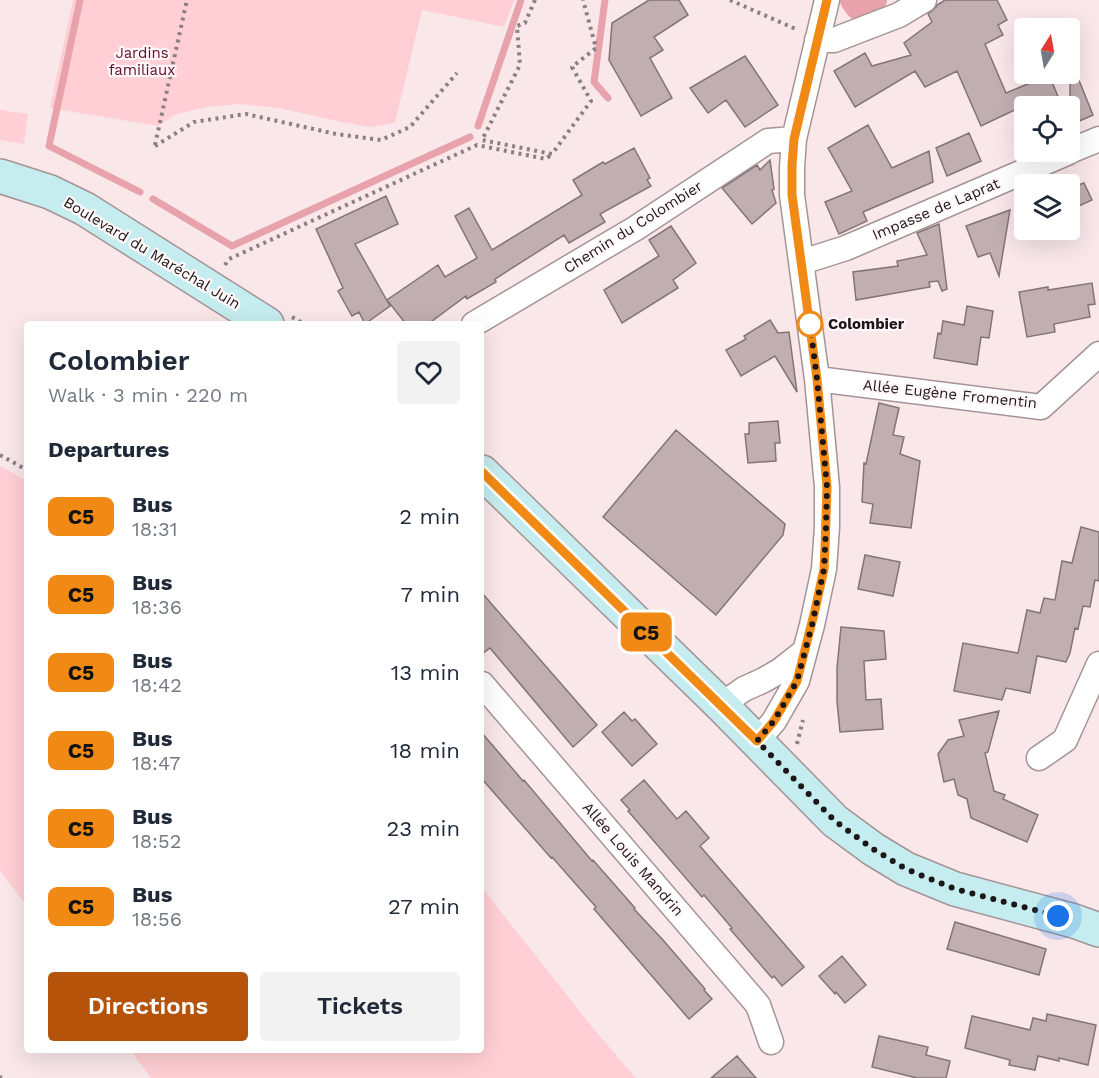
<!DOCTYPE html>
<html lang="en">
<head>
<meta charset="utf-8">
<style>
  :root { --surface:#fff; --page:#f2f2f3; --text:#1f2937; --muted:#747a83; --accent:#b45309 }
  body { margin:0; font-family:"Work Sans",sans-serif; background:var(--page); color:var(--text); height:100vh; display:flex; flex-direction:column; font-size:22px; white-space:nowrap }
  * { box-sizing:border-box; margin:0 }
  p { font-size:20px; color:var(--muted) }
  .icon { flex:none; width:33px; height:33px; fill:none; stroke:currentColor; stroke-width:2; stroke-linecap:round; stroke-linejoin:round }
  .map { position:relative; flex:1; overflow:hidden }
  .sheet { position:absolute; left:24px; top:321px; width:460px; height:732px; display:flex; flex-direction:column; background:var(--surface); border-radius:6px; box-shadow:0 6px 24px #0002 }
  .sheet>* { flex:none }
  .badge { padding:0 12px; border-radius:9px; font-size:21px; line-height:39px }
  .needle { width:39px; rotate:11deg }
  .tools { position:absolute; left:1014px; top:18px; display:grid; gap:12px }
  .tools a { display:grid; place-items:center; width:66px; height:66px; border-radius:6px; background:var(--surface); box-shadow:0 6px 24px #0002; font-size:30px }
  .you { position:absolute; width:30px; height:30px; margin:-15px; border:4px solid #fff; border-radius:50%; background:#1a73e8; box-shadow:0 0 0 9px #1a73e833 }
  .map>.badge { position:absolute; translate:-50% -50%; box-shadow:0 0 0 3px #fff }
  h2 { padding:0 24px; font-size:22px; line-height:54px }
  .round { display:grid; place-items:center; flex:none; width:63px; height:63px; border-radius:6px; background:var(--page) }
  .overview { display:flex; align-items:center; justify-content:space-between; height:102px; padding:0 24px }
  h1 { font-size:28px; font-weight:600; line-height:45px }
  .cta { display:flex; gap:12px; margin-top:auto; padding:12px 24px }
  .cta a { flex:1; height:69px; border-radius:6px; background:var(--accent); color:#fff; font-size:24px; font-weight:600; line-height:69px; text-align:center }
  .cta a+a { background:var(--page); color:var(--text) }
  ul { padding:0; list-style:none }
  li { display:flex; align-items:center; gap:18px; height:78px; padding:0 24px }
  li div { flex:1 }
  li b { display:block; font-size:22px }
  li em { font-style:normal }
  li .badge { min-width:66px; font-weight:700; text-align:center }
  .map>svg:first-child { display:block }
</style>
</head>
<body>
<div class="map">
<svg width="1099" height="1078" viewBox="0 0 1099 1078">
  <rect width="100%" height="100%" fill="#f9e7e9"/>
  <!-- green -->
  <path fill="#ffcfd5" d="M73,0H514L504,27L422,10L395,123L371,127L342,122L278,108L239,104L207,107L176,114L158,126L50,108Z
    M0,110L28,114L24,144L0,140Z
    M0,466L27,481V907L0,870Z
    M482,888L593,1028L636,1078H151L130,1050H482Z"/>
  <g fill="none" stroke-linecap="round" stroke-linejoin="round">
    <!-- stream -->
    <path stroke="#e8a2ac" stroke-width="7" d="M80,0L49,146L140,192
      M605,0L594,82L608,98
      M478,126L521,0
      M153,199L232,246L470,137"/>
    <!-- canal -->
    <path stroke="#e8a2ac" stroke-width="26" d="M853,0L858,7L874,0"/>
  </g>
  <!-- building -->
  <path fill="#c0aeb0" stroke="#847476" stroke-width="1.5" d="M649,0H679L688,15L654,37L663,50L650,58L672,98L641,116L609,60L612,23Z
    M945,0H997L1007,20L998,25L1003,35L985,44L1006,93L1049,75L1062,106H1023L981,126L957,71L925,87L915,71L855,107L834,71L865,53L872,66L911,55L904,43L932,22L928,14L936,7L937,5Z
    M745,56L778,105L745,127L726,100L708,113L690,88Z
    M1070,58L1093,115L1070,125Z
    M868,125L892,168L929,151L933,182L863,212L867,221L839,234L825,202L852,191L828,148Z
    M969,133L981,161L947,176L936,148Z
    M634,148L650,178L647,180L651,186L600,214L605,222L569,243L564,235L495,279L496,282L467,299L466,296L428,324H406L387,300L438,265L445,277L477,258L455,216L469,208L492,250L582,195L573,180L603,162L605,164Z
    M770,160L774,189L772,190L776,203L752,224L722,188L757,165L760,170Z
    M1084,183L1092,200L1070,210V188Z
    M386,196L398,224L355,244L390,306L365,324L359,312L352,316L338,291L343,288L316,229Z
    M1010,210L999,276L990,253L978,257L966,226Z
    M939,224L947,289L942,291L938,281L929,282L930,287L856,300L853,272L898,266L897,261L927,255L917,233Z
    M671,226L696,263L673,280L678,288L622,323L604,290L659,256L649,240Z
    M1092,283L1095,304L1088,305L1090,317L1054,324L1055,332L1027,337L1019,292L1048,287V290Z
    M967,306L993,311L989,338L981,337L977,365L934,358L938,333L941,334L943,321L964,325Z
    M770,320L778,333L789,332L797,392L775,356L741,376L726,350L746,339L744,336Z
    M879,403L899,408L893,435L904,437L900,454L920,461L911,528L870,523L873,504L862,502L864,463L866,464Z
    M778,421L780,443H775L776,461L748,463L745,434H749V423Z
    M676,430L785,524L783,535L716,615L603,517Z
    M1081,527L1099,532V581L1095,580L1090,607L1083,606L1078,629L1075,628L1070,653L1066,662L1037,656L1030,693L1006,688L1002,700L954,691L963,643L1018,653L1027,610L1040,613L1044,598L1055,600L1062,561L1072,563Z
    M865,555L900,562L893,596L858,589Z
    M482,593L597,725L573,747L490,648L482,654Z
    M841,627L884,631L886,659L864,661L866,700L881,699L883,729L840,732L837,701V668Z
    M999,711L988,752L985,753L994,791L1005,795L1003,799L1038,815L1027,842L971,818L967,799L958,795L954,779L944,782L938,754L948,740L964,736L959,720Z
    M624,712L632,721L635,719L657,744L632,766L602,732Z
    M482,733L523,781L524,780L592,861L593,860L635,908L634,909L663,940L705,989L704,990L712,999L689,1019L594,909L596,907L552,857L551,858L482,779Z
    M644,780L677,819L686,811L709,838L700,846L804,967L782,986L774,976L772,978L730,929L732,928L704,895L702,897L628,811L630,810L621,800Z
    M955,922L1046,949L1039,975L947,949Z
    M842,956L866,985L845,1003L836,992L835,994L819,976Z
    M1047,1014L1096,1025L1088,1065L1059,1058V1061L1038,1056L1035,1070L1009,1065L1010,1060L965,1048L972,1016L1030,1030L1033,1018L1046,1021Z
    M879,1036L928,1047L926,1055L950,1061L946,1078H917L872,1067Z
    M737,1056L756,1078H711Z"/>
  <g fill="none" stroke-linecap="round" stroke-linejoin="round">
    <defs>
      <path id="minor" d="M817,40H834L899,15L924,0
        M1070,151L1099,139
        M802,262L846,248L1069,152
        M474,324L636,228L768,141L794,139
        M817,379L1041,407L1099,354
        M482,684L758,1005L771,1042
        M721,705L744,689L764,680L781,670L804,652
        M757,741L774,721L797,681L812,625L824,569L827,527V487L817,379L792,195V167L794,139L827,0
        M1039,758L1065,740L1099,664"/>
      <path id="secondary" d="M0,176L50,192L85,209L267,324
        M482,472L721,705L835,821L873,849L906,869L955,889L1074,921L1099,930"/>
    </defs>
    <!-- minor casing -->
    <use href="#minor" stroke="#a59496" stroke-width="27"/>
    <!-- secondary casing -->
    <use href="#secondary" stroke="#a59496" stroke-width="36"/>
    <!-- path -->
    <path stroke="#8b7f80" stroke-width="4" stroke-dasharray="3 4.5" stroke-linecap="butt" d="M535,0L525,23L517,26L520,65L482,140L552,154L591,101L572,67L596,48L583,0
      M730,0L798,30
      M155,145L187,0
      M155,146L194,122L246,114L336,134L381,140L410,127L457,73
      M225,265L229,259L477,145L546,159L552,154
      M292,317L304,324
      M0,455L27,470
      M797,744L803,720
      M0,1076L1,1078"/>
    <!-- minor -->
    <use href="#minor" stroke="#fff" stroke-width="24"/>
    <!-- secondary -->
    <use href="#secondary" stroke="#c5ecee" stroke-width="33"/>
  </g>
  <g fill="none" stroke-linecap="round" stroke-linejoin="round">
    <defs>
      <path id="line" d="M482,472L757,741L774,721L797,681L815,610L824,569L825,548L827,487L817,379L792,195V166L794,139L827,0"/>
    </defs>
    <!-- line casing -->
    <use href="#line" stroke="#fff" stroke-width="14"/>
    <!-- line -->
    <use href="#line" stroke="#f18a14" stroke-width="9"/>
    <!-- walk -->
    <path stroke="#1c1617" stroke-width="6" stroke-dasharray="0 10.8" d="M810,324L817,379L827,487L826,527L824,569L812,625L797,681L774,721L757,741L835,821L873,849L906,869L955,889L1058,916"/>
  </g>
  <!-- markers -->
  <circle fill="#fff" stroke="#f18a14" stroke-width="3" cx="810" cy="324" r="12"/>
  <g text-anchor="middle" stroke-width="4.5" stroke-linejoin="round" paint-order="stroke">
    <!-- park labels -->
    <g font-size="15" fill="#610f27" stroke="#fff7f8">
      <text x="142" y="58">Jardins<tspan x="142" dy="17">familiaux</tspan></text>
    </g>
    <!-- street labels -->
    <g font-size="15" fill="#1c1617" stroke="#fff7f8">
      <text transform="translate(936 209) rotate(-23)" y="5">Impasse de Laprat</text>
      <text transform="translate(633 227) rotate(-32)" y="5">Chemin du Colombier</text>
      <text transform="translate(152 253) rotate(31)" y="5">Boulevard du Maréchal Juin</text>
      <text transform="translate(950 394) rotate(6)" y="5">Allée Eugène Fromentin</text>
      <text transform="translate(633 859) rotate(49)" y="5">Allée Louis Mandrin</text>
    </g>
    <!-- stop labels -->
    <g font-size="15" font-weight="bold" fill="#1c1617" stroke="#fff7f8" text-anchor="start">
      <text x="828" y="329">Colombier</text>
    </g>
  </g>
</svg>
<div class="tools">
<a><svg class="needle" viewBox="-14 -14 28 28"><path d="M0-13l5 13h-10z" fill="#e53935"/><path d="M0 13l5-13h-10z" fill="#747a83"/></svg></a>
<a><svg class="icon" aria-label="locate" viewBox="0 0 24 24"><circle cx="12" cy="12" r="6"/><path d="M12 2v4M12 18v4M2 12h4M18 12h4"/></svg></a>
<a><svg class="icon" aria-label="layers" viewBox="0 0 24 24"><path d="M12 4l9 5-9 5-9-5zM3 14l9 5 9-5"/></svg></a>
</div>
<div class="you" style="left:1058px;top:916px"></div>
<b class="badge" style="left:646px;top:632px;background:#f18a14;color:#111">C5</b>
<section class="sheet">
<div class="overview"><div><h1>Colombier</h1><p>Walk · 3 min · 220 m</p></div><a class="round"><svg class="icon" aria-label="heart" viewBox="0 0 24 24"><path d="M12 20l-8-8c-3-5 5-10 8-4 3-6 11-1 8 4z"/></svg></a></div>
<h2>Departures</h2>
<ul>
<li><span class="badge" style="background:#f18a14;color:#111">C5</span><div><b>Bus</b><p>18:31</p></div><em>2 min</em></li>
<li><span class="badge" style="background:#f18a14;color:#111">C5</span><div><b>Bus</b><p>18:36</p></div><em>7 min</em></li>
<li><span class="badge" style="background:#f18a14;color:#111">C5</span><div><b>Bus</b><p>18:42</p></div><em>13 min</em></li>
<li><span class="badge" style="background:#f18a14;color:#111">C5</span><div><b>Bus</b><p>18:47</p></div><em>18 min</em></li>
<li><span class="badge" style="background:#f18a14;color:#111">C5</span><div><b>Bus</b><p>18:52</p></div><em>23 min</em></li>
<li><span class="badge" style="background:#f18a14;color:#111">C5</span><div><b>Bus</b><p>18:56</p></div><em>27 min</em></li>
</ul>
<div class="cta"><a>Directions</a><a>Tickets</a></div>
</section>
</div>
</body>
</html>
